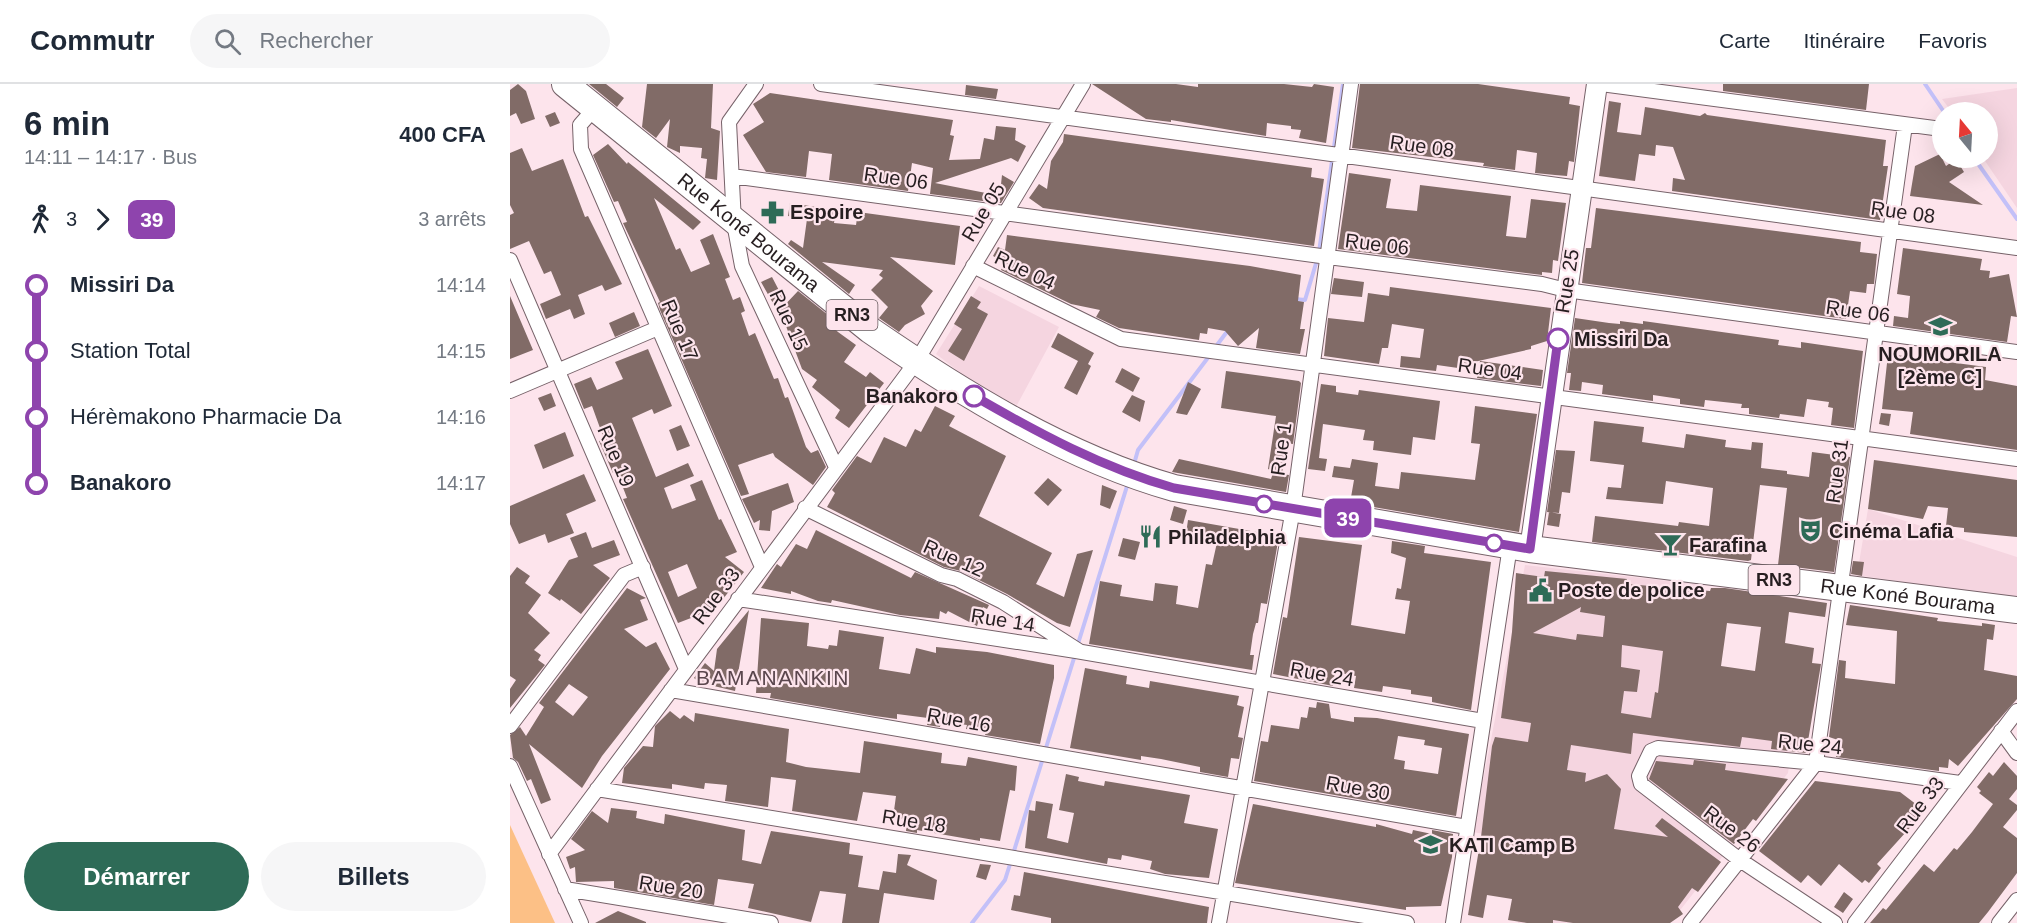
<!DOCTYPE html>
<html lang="fr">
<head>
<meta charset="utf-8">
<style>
  :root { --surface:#fff; --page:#f6f6f7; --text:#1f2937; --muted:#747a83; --line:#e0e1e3; --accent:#2e6b57 }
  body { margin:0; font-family:Helvetica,sans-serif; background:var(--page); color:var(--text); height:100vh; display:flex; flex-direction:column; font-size:22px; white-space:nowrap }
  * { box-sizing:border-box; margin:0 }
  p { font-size:20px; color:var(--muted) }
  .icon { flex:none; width:33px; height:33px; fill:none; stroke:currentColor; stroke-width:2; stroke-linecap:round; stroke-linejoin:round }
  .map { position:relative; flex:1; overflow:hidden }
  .side { display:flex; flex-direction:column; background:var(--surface); width:510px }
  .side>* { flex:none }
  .badge { padding:0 12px; border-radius:9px; font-size:21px; line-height:39px }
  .needle { width:39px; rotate:342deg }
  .buttons { position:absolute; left:1422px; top:18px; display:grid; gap:12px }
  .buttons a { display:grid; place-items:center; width:66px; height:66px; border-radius:50%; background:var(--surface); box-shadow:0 6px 24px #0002; font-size:30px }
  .map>.badge { position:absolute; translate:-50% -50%; box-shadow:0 0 0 3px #fff }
  .legs { display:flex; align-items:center; gap:9px; height:66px; padding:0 24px; font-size:20px }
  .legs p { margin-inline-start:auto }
  .headline { display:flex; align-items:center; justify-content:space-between; height:102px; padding:0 24px }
  h1 { font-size:33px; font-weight:700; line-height:45px }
  .action { display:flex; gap:12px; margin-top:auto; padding:12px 24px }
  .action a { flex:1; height:69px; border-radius:36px; background:var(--accent); color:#fff; font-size:24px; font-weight:700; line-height:69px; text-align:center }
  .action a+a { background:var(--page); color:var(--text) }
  ul { padding:0 24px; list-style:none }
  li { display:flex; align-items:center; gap:21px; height:66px; font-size:22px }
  li i { display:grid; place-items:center; width:9px; height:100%; margin:0 8px; background:currentColor }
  li i::after { content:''; width:15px; height:15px; margin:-8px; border:4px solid; border-radius:50%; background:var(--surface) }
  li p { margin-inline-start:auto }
  li:first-child i { background:linear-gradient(#0000 50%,currentColor 0) }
  li:last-child i { background:linear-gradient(currentColor 50%,#0000 0) }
  header { display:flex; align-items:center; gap:36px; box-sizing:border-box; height:84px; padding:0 30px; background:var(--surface); border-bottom:2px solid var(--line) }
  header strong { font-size:28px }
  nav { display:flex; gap:33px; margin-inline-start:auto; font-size:21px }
  .search { width:420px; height:54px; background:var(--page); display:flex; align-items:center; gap:15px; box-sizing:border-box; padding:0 21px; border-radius:33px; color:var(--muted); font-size:22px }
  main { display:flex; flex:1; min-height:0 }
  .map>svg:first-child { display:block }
</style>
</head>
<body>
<header>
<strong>Commutr</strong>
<div class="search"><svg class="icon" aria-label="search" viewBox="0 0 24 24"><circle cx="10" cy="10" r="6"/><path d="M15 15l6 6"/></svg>Rechercher</div>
<nav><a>Carte</a><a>Itinéraire</a><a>Favoris</a></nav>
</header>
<main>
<section class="side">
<div class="headline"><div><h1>6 min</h1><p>14:11 – 14:17 · Bus</p></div><b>400 CFA</b></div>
<div class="legs"><svg class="icon" aria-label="walk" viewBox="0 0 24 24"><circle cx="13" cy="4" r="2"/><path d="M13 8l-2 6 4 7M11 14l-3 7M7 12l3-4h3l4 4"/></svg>3<svg class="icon" aria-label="forward" viewBox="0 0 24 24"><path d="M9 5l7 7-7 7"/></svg><b class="badge" style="background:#8e44ad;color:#fff">39</b><p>3 arrêts</p></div>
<ul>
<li><i style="color:#8e44ad"></i><b>Missiri Da</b><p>14:14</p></li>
<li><i style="color:#8e44ad"></i><span>Station Total</span><p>14:15</p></li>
<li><i style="color:#8e44ad"></i><span>Hérèmakono Pharmacie Da</span><p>14:16</p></li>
<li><i style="color:#8e44ad"></i><b>Banakoro</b><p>14:17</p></li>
</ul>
<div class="action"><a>Démarrer</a><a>Billets</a></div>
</section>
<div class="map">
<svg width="1507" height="839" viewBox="0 0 1507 839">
  <rect width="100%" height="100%" fill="#fde4ec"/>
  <!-- built -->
  <path fill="#f5d5e0" d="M1507,4V124L1473,74H1478V28H1442L1432,15Z
    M469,202L549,243L507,321L469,303L426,270Z
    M1358,425L1507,473V515L1347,491Z
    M1015,481L1194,501L1180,586L1290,604L1278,689L1160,839H1008L1021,759L963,748Z"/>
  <!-- green -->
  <path fill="#fcc086" d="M0,741L45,839H0Z"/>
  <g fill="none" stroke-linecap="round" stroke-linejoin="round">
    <!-- stream -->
    <path stroke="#c3c0f8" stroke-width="4" d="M1415,0L1434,28
      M1464,74L1507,135
      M809,168L833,0
      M785,215L795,216L807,176
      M704,265L719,245
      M624,380L628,366L700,271
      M567,563L618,399
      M535,667L565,571
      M503,770L533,674
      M462,839L495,796L501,777"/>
  </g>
  <!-- building -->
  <path fill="#816b67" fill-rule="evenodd" d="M8,0L16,7L25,35L11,40L6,29L0,32V6Z
    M79,0H96L114,14L107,23Z
    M137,0H203L201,44L210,47L207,96L195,94L197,75L191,74L192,64L170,62V69L157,63L160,35L146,54L132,43Z
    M582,0H666L688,3V0H774L802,3L804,0L824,3L816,59L789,54L791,46L781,45V42L757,39L756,52L661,36V38L636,35Z
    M850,0H968L1060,13L1059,20L1070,22L1064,78L1059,77L1057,92L1045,91L1025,89L1027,69L1007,66L1005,86L973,82L974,79L842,64Z
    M1213,0H1359L1356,26L1213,7Z
    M456,1L488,5L486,15L455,11Z
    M260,9L443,36L440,51L444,52L439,76L470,75L474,54L484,56L486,42L506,44L505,56L516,62L508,78L501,74L425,99L481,110L480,118L420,110L423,84L402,79L398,107L319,96L322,70L299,67L296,93L256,88L233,51L254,38L243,20Z
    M1099,17L1111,19L1107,48L1131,51L1135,23L1190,32L1195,29L1197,31L1376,56L1373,82H1378L1370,136L1162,107L1163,94L1175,96L1163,63L1146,61L1145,72L1129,70L1125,97L1089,92Z
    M45,28L50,39L40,43L35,32Z
    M554,50L802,84L801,93L814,95L804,162L533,124L519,114L529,100L537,105L541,77L553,58Z
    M98,60L117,80L118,78L191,138L183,146L144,114L166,166L170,164L181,188L200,180L190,156L203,150L220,193L215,195L223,216L230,213L235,227L231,229L239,252L245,249L264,295L268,294L275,314L278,313L296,363L301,369L308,366L316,383L303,401L265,373L263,369L228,381L239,410L231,412L150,226L148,219L150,218L113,139L117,138L108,117L104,118L83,71Z
    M12,64L22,87L53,75L75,133L78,132L112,200L95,207L92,201L68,211L75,230L64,235L60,225L36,235L30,220L51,211L41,187L34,190L19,157L0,165V131L4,129L0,121V69Z
    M1430,70L1436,82L1446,75L1454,88L1439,98L1473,121L1400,112L1405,82Z
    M839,89L881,95L876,124L907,127L910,101L1001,112L996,152L1016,154L1021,115L1056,119L1048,177L1043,176L1042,189L1032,188V191L828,165Z
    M492,91L504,98L491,119H489Z
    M280,119L326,126L324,139L346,141L348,128L450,142L445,181L380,173L423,207L411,222L415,230L395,241L389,248L369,234L378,223L361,206L373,194L369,191L373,186L312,178L345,201L339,210L278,160L281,156L293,164L297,135L278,132Z
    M1086,124L1351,158L1350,168L1367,170L1364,200H1357L1356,209L1340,207L1336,235L1072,199L1076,164H1081Z
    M497,151L740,182L791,191L788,217L794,218L790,245H795L790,270L746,264L749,244L728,262L715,247L698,244L697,250L690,249L689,256L609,244L586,233L590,226L561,220L491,186L495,178L483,172L488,163L495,166Z
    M1393,164L1472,175L1470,186L1480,187L1479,194L1499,190L1507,233L1501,232L1497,258L1383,242L1384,232L1398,234L1400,212L1387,210Z
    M262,193L274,216L264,221L251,198Z
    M824,194L854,198L852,213L821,210Z
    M880,203L1041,224L1037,257L1021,262V265L955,280V285L927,281L926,287L890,283L891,272L910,274L914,245L882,240L878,264H872L869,280L814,272L818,234L854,238L858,209L879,212Z
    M288,207L323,235L321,241L328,248L346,261L334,278L356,293L360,288L374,299L339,344L325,334L330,326L302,303L307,296L292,285L270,226Z
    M0,212L23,266L0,275Z
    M461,212L471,218L467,224L478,230L454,277L438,267L452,245L444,240Z
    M124,228L130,242L105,253L99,239Z
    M1065,234L1099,239L1110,240V237L1133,240V237L1269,256L1268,261L1291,264V258L1353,267L1344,344L1321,341L1323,324L1318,323L1319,318L1297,315L1294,333L1270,330L1269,334L1239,330V324H1231L1232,320L1195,316L1194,323L1170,320V315L1143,311V317L1092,310L1093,301L1072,298L1071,307L1059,306L1061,289H1057Z
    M548,249L584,269L578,280L581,282L567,311L554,304L568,277L541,263Z
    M138,265L162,322L144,330L142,325L122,334L146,393L178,379L184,392L154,404L162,425L186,416L180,401L192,396L209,436L211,435L227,468L215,473L234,488L199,533L194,529L168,539L113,415L117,414L107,388L103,389L89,357L94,355L82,322L74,325L64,300L81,293L87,306L113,295L105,278ZM177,480L187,504L168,513L158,488Z
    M1378,270L1476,283L1475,296L1507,302V366L1400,350L1403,328L1372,325Z
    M970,277L1033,286L1031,302L967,294Z
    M612,284L630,294L623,308L605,298Z
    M716,287L789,297L791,299L783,360L776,359L772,390L779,391L776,408L662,388L669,375L761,395L763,389H769L758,385L766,332L711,324Z
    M678,298L691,305L677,331L666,329Z
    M811,300L826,302V308L848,311L849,306L930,317L925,356L903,353L901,371L863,366L864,357L853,356L855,346L813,340L809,374L817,375L815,387L798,385Z
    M41,309L46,322L34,327L28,314Z
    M622,311L635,317L630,338L612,328Z
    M425,322L445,332L439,342L496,372L469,432L542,469L526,500L554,513L567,470L583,466L560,543L547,539L497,510L451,487L434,483L317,423L325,409L322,406L347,372L361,379L374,353L396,363L405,345L411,348Z
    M965,322L1027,330L1009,448L840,419L844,396L822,393L824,382L840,384L842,375L868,379L865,402L889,405L891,388L965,396L970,360L961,359Z
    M1371,329L1381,330L1379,342L1369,340Z
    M1084,337L1134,343L1132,358L1174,364L1176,350L1216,356L1215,363L1241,366L1242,358L1253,359L1251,384L1277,387V390L1299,393L1302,368L1340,373L1324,488L1268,481L1277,404L1250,401L1241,476L1238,477L1082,458L1085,432L1168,442L1169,438L1199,442L1203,404L1156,397L1153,420L1096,415L1098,403L1111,404L1114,381L1080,377Z
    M171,341L180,362L167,367L159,346Z
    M55,348L64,372L33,385L24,361Z
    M1046,366L1065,367L1060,409L1052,408L1049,429L1037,428Z
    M1364,376L1507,396V453L1454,448V444L1436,442L1438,424L1418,422L1413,435L1358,425Z
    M74,390L86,417L56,430L64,449L38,459L35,450L9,460L0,440V422Z
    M538,394L552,406L538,422L524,409Z
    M278,399L284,418L262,427L260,447L249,446L250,436L244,439L232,415Z
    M592,401L607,407L600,425L590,421Z
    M664,422L677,426L673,440L660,436Z
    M1039,428L1051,430L1049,443L1037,441Z
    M678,436L769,452L757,520L751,519L748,539H746L743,550L740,571H744L742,586L579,560L590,497L612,501L610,512L643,517L645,499L668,502L666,520L688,524L696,480L702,481L708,454L676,450Z
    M306,446L401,494L405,488L479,521L477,525L473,523L467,542L438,527L436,530L430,527L429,535L390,531L322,516L321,519L308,517L281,507V510L251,504L267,480L271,483L286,460L297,465Z
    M76,448L82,464L104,456L110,471L83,481L100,494L71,530L51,515L50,517L38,509L59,476L68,473L60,454Z
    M789,453L852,461L841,541L895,550L900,517L885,515L887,504L891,505L896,474L881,469L882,457L915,462L914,469L981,478L961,626L922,618V613L901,610V606L873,602L872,608L844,604L846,592L825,588L823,602L763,590L773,533L777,534Z
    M613,454L630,458L625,476L608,472Z
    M1343,477L1354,478L1352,492L1341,490Z
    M7,483L20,492L15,499L31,511L18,529L40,549L24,566L31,571L28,576L35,581L0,624V605L6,596L0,592V492Z
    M1035,487L1117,495V500L1200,507L1201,504H1215L1317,519L1315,533L1279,528L1275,559L1304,564L1302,579L1311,580L1296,669L1261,665L1262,657L1232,653L1230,663L1123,649L1121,670L1061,661L1057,686L1076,689L1075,698L1097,690L1111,705L1104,745L1158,753L1145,742L1152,734L1211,778L1188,808L1182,804L1168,823L1173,830L1160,839H1063L1043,836V839H1017L998,836L1002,815L977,811L973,834L958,831L971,753L982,662L985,653L1018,658L1021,639L991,634L1002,548L1006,489L1034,493ZM1071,523L1070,528L1095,532L1093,553L1067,550L1066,556L1023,549ZM1217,539L1251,543L1245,587L1211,582ZM1112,561L1153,567L1148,609L1145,608L1141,634L1111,629L1114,607L1127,608L1130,586L1111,583Z
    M117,504L136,514L130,516L138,536L114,545L136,563L146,558L160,585L92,672L72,704L19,660L41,716L31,720L21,695L17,697L8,678L3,674L0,651L10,643L16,652L34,623L29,619ZM59,600L78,613L63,632L45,618Z
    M1340,521L1428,534L1427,537L1472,542V539L1485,541L1483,556L1477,555L1474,586L1507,592V615L1448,682L1439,675L1438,684L1429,683V687L1326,673L1328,656L1319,653L1329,576L1336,577L1335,594L1385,600L1387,547L1336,541Z
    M239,526L225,607L191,599L184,594L195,579L204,587L207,565Z
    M251,534L299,539L297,562L318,565L319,561L327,562L329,546L374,553L369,585L400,590L406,564L426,569V563L477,568L544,581V594L530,660L475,651L476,648L456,645L457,641L431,637L430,643L417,641L418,634L387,630V635L365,632L260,614L261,609H246Z
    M575,584L617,592L616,600L639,604L640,597L729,612L727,621L734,623L728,653L733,654L729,675L721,674L718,693L690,688V683L651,675L631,672V676L560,664Z
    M807,618L819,620L821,634L844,638V633L867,634L959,650L946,732L744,697L751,657L758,658L761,641L789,645L791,633L797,634L799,623L806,624ZM888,652L915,656L914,661L932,664L928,690L894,685L895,677L884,675Z
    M160,627L170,635L174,631L184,638L185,629L279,645L276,678L296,683L350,689L354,657L432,669L431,679L456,682L458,673L507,682L505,707L500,706L490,757L470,754V757L407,746V749L396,747L397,735L383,734L386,712L353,708L347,737L282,727L286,696L261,693L258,723L215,717L217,701L195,699L194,705L162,700V705L112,699L114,684L133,662L143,663L145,642Z
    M1184,676L1216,680L1215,686L1278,695L1246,737L1243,735L1224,760L1139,695L1146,677L1183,681Z
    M1494,678L1507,692V705L1499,715L1507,721V726L1493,743L1507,754V789L1478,828L1469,839H1360L1373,824L1376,826L1414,780L1424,788L1444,764L1447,766L1462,748L1483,720L1469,709L1471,707L1467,703L1479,688L1483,692Z
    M556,690L569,693L568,697L594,702L595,697L680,711L674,739L708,745L699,794L655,790L640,785L642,777L612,771L611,776L598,774L597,780L515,764L519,726L525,727L526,717L543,720L537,754L558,759L564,729L549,726Z
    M1305,697L1390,708L1415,727L1367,780L1371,784L1359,799L1355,796L1352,799L1329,780L1311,802L1298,791L1291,799L1249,767Z
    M743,720L866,743V740L902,750L903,746L922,750V746L943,750L942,773L931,822L896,823V826L725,799Z
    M101,724L127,727L126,734L154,740L155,730L235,746L232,776L251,780L261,747L340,759L339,770L353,772L348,803L369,806L373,787L386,789L388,770L401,771L397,781L427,796L424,816L374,809L369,839H332L336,810L310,807L301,838L238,824L244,800L208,795L204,821L104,804V797L66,798L65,783L60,785L56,773L75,766L61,755L82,727L98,739Z
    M470,780L481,781L476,796L466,793Z
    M514,788L699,823L697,839H541V834L501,826L504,811L510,812Z
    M1334,808L1343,815L1333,829L1324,823Z
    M108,827L136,838V839H85Z"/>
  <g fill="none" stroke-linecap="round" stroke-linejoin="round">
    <defs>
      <path id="street" d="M246,0L219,38L224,139L232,182L326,383
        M311,0L1507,164
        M1091,0L1424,44
        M84,25L70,41L71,65L252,483
        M222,92L818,173L1032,200L1056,206L1507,268
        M0,176L176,585
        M463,182L611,255L1507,375
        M0,307L148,244
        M295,424L431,491L447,495L493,518L569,567
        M228,515L566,567L973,637
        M161,606L957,743
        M0,642L114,491L133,483
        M1491,647L1507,669
        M0,682L71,839
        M87,705L897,839
        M39,770L406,278L573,0
        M55,805L261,839
        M709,839L783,425L841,0
        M943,839L1000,462
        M1180,839L1306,679L1395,41
        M1325,839L1230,776L1131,700L1129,692L1141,667L1148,664L1306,679L1450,699
        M1345,839L1507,627
        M1489,839L1507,816"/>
      <path id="secondary" d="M1020,465L1087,0"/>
      <g id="highway">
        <path id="s1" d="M55,0L360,246C453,310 555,373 664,404L1020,465L1507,526"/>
      </g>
    </defs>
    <!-- street casing -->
    <use href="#street" stroke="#766269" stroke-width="16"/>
    <!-- secondary casing -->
    <use href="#secondary" stroke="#766269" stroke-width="22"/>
    <!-- highway casing -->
    <use href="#highway" stroke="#766269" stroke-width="28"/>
    <!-- street -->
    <use href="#street" stroke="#fff" stroke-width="14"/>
    <!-- secondary -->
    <use href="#secondary" stroke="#fff" stroke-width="20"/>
    <!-- highway -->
    <use href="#highway" stroke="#fff" stroke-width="26"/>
  </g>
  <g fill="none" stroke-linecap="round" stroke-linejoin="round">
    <defs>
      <path id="line-1" d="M464,312C528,349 593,384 664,404L1020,465L1048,255"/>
    </defs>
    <!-- line-1 casing -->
    <use href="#line-1" stroke="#fff" stroke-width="14"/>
    <!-- line-1 -->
    <use href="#line-1" stroke="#8e44ad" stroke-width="9"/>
  </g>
  <!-- icons -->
  <defs>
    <symbol id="pharmacy-bare" viewBox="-9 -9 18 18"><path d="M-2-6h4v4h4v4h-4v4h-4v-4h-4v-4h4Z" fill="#2e6b57" stroke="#fde4ec" stroke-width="2.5" paint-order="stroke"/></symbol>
    <symbol id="school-bare" viewBox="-9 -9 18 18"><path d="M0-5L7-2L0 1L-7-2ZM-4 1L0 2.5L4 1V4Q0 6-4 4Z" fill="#2e6b57" stroke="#fde4ec" stroke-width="2.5" paint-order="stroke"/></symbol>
    <symbol id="theatre-bare" viewBox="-9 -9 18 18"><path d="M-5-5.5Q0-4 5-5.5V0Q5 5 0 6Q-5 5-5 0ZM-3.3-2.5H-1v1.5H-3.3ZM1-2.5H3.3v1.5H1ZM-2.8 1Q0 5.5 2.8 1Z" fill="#2e6b57" stroke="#fde4ec" stroke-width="2.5" paint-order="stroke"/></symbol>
    <symbol id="restaurant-bare" viewBox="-9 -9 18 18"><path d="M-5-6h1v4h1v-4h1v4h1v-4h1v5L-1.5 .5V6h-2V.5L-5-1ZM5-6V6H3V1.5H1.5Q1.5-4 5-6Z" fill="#2e6b57" stroke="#fde4ec" stroke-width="2.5" paint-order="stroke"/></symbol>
    <symbol id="bar-bare" viewBox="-9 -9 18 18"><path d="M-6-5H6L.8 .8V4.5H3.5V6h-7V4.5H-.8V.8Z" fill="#2e6b57" stroke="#fde4ec" stroke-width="2.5" paint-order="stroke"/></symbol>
    <symbol id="civic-bare" viewBox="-9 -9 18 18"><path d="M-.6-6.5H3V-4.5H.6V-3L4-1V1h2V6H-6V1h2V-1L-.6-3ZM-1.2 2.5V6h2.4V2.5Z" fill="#2e6b57" stroke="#fde4ec" stroke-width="2.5" paint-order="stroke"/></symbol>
  </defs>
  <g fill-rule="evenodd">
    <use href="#pharmacy-bare" x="246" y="112" width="33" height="33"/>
    <use href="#school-bare" x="1414" y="226" width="33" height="33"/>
    <use href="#theatre-bare" x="1284" y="430" width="33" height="33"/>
    <use href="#restaurant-bare" x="624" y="436" width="33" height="33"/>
    <use href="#bar-bare" x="1144" y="444" width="33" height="33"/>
    <use href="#civic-bare" x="1014" y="490" width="33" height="33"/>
    <use href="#school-bare" x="904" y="744" width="33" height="33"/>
  </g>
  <!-- markers -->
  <g fill="#fff" stroke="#8e44ad" stroke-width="3">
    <circle cx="1048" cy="255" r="10"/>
    <circle cx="464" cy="312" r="10"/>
    <circle cx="754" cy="420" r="8"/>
    <circle cx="984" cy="459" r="8"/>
  </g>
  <g text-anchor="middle" stroke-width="4.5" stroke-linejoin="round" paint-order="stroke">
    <!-- shield labels -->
    <g fill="#fde4ec" stroke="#66595d" stroke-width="1.5">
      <rect x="316.5" y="216" width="51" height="30" rx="4.5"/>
      <rect x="1238.5" y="481" width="51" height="30" rx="4.5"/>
    </g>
    <g font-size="18" font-weight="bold" fill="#261e20">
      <text x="342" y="237">RN3</text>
      <text x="1264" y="502">RN3</text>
    </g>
    <!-- street labels -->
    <g font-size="20" fill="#261e20" stroke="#fde4ec">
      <text transform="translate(912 62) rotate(8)" y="7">Rue 08</text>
      <text transform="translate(386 94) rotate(8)" y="7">Rue 06</text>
      <text transform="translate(473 128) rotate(-59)" y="7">Rue 05</text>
      <text transform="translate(1393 128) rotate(8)" y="7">Rue 08</text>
      <text dy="7" stroke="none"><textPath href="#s1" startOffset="236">Rue Koné Bourama</textPath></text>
      <text transform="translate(867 160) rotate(7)" y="7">Rue 06</text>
      <text transform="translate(515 186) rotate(26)" y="7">Rue 04</text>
      <text transform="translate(1057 197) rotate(-81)" y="7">Rue 25</text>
      <text transform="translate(1348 227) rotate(8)" y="7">Rue 06</text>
      <text transform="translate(279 236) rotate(65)" y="7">Rue 15</text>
      <text transform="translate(170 246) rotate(67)" y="7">Rue 17</text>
      <text transform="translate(980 285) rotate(8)" y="7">Rue 04</text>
      <text transform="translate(771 365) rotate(-82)" y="7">Rue 1</text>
      <text transform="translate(106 372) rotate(67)" y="7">Rue 19</text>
      <text transform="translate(1327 387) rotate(-82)" y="7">Rue 31</text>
      <text transform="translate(444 474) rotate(24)" y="7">Rue 12</text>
      <text transform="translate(206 512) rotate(-53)" y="7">Rue 33</text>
      <text dy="7" stroke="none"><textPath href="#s1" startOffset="1478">Rue Koné Bourama</textPath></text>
      <text transform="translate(493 536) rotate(9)" y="7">Rue 14</text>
      <text transform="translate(812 590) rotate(10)" y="7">Rue 24</text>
      <text transform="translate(449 636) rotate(10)" y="7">Rue 16</text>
      <text transform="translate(1300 660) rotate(6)" y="7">Rue 24</text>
      <text transform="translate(848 704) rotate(10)" y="7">Rue 30</text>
      <text transform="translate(1410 721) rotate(-53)" y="7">Rue 33</text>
      <text transform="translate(404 737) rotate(9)" y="7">Rue 18</text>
      <text transform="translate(1222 745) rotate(37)" y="7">Rue 26</text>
      <text transform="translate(161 803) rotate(9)" y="7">Rue 20</text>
    </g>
    <!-- poi labels -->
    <g font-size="20" font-weight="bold" fill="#261e20" stroke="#fde4ec" text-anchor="start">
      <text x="280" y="135">Espoire</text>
      <text x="1430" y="277" text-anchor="middle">NOUMORILA<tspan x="1430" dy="23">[2ème C]</tspan></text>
      <text x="1319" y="454">Cinéma Lafia</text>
      <text x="658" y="460">Philadelphia</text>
      <text x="1179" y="468">Farafina</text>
      <text x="1048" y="513">Poste de police</text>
      <text x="939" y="768">KATI Camp B</text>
    </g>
    <!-- stop labels -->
    <g font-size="20" font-weight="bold" fill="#261e20" stroke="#fde4ec" text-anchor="start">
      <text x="1064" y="262">Missiri Da</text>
      <text x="448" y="319" text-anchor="end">Banakoro</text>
    </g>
    <!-- neighbourhood labels -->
    <g font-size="21" letter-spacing="1.5" fill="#5a464d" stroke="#fde4ec">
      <text x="263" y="601">BAMANANKIN</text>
    </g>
  </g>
</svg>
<div class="buttons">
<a><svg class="needle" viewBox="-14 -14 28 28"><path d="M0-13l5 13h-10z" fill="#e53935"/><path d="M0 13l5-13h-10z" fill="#747a83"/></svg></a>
</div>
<b class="badge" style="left:838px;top:434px;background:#8e44ad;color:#fff">39</b>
</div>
</main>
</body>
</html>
